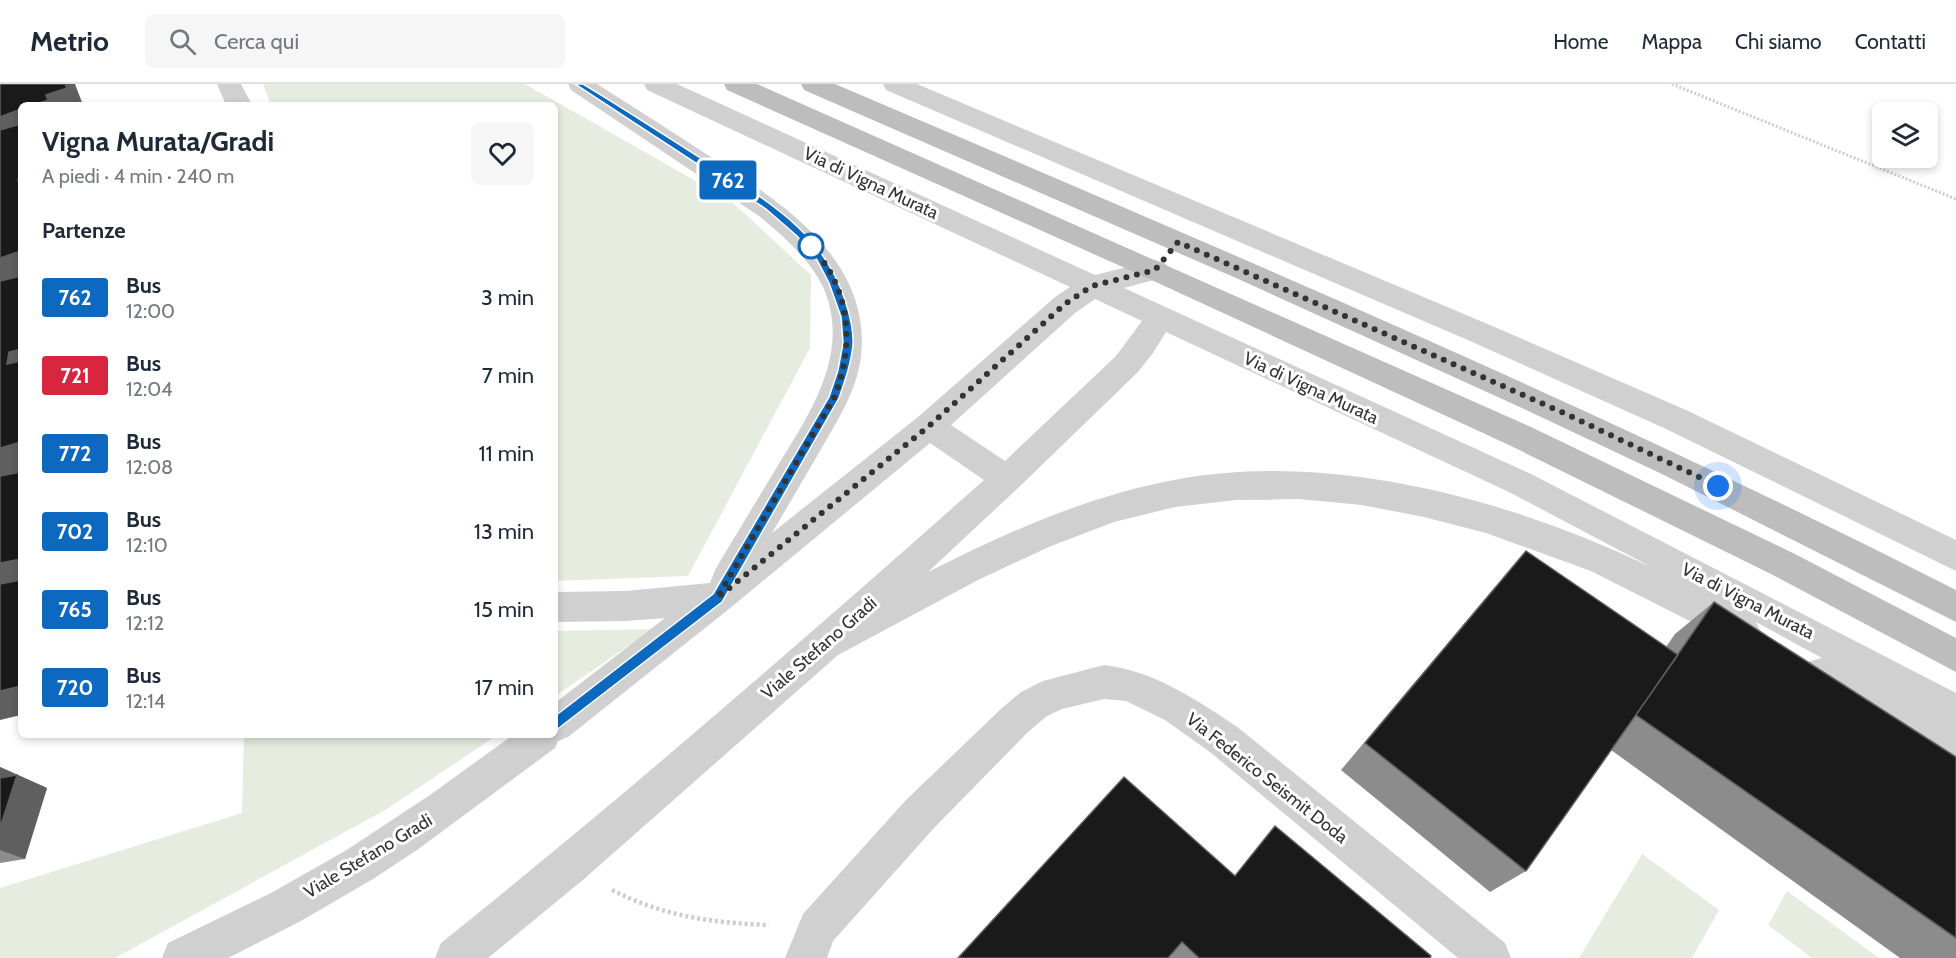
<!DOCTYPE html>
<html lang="it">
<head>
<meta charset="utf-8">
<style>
  :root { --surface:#fff; --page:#f6f6f7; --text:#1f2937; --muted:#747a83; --line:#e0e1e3 }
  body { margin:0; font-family:Cabin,sans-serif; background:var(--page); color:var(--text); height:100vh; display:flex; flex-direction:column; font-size:22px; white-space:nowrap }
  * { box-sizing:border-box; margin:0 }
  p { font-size:20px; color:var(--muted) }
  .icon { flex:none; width:33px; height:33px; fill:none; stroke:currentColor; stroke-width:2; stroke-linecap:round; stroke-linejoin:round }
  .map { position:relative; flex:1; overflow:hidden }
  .panel { position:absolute; left:18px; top:18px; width:540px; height:636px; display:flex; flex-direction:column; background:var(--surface); border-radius:9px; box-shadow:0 3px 9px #0003 }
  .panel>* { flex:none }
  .badge { padding:0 12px; border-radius:4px; font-size:21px; line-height:39px }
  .tools { position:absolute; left:1872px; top:18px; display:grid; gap:12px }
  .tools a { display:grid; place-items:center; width:66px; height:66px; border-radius:9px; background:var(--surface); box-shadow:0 3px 9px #0003; font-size:30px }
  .you { position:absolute; width:30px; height:30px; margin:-15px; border:4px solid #fff; border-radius:50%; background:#1a73e8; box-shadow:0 0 0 9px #1a73e833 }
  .map>.badge { position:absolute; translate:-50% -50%; box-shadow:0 0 0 3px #fff }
  h2 { padding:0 24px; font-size:22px; line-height:54px }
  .round { display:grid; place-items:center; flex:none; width:63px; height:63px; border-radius:9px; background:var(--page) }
  .headline { display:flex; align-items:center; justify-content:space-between; height:102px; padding:0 24px }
  h1 { font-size:28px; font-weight:700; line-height:45px }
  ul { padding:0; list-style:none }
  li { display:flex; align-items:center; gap:18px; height:78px; padding:0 24px }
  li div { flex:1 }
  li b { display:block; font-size:22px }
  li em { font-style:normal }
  li .badge { min-width:66px; font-weight:700; text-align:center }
  header { display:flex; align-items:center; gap:36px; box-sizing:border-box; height:84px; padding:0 30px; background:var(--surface); border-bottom:2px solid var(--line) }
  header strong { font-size:28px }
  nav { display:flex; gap:33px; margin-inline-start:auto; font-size:21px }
  .search { width:420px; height:54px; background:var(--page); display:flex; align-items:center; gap:15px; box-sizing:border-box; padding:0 21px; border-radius:9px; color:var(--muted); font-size:22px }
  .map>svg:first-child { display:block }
</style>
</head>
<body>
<header>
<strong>Metrio</strong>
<div class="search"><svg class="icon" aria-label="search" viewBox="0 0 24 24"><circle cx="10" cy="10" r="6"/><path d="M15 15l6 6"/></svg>Cerca qui</div>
<nav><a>Home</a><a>Mappa</a><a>Chi siamo</a><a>Contatti</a></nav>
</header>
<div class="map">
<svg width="1956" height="874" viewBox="0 0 1956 874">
  <rect width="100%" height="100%" fill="#fff"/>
  <!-- green -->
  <path fill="#e6ecdf" d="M263,0H525L731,117L811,191L810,264L688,492L555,497V21H271Z
    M653,545L555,612V547Z
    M244,651H497L387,725L115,874H0V804L242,729Z
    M1642,770L1719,826L1692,874H1579Z
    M1787,807L1879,874H1812L1768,841Z"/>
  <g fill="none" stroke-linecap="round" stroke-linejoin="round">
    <!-- path-far1 -->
    <path stroke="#cdcdcd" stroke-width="3" stroke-dasharray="2 2" stroke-linecap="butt" d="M1672,0L1956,115"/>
    <!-- path -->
    <path stroke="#cdcdcd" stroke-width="4.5" stroke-dasharray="3 3" stroke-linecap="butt" d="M612,806C662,832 713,839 769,841"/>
    <!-- minor -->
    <path fill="#d0d0d0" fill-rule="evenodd" d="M217,0H241L252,21H226Z
      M568,0H597C632,22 666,44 700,66C773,113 872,171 861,272C857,307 837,337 820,367C804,394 788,422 772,449L918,333L1055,213L1070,203L647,6L644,0H677L1095,191L1155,176L1165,179L1169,186L1165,193L1124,204L1533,391L1956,609V680L1807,602L1802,590L1807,578L1822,574L1756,538L1761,548L1755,559L1743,564L1591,487L1486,449L1424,433L1362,421L1299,415L1236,416L1175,423L1114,438L1051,462L978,496L838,571L584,795L488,874H435L441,859C627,710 806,554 984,396L930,359L729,525L568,653L558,657L555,664L417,766L373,795L299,838L228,874H162L168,859L271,809L345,767L430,711L513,651H555V619L665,534L625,537L555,538V508L625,507L710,499L715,486C734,454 754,421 774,388C807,333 853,271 823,203C809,174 783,152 759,132L571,6ZM1095,215L1142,237L1116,272L1005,377L951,341L1075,229ZM1166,248L1511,409L1653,484C1512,416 1330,366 1174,396C1087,412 1006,449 928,488L1018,404L1138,288L1153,269Z
      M883,0H917L1490,241L1686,326L1956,456V487L1664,344L1470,257L886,6Z
      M1104,581C1154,587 1195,615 1236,642L1505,859L1511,874H1458L1210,668L1165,636L1126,617L1104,615L1062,625L1047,632L1028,648L934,744L833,857L827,874H785L803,830L906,716L1002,624L1021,608L1043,597Z"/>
    <!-- secondary -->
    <path fill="#bdbdbd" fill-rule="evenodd" d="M724,0H757L1531,343L1793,469L1956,554V588L1769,489L1509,361L1145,193L727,6Z
      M801,0H835C1212,161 1590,320 1956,506V538L1664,391L1522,324L1236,194L804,6Z"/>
  </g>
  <!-- wall -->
  <path fill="#8c8c8c" d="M1495,503L1666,563L1675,550L1714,518L1956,673V874H1900L1611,666L1526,787L1490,808L1341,686Z
    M0,683L47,704L25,775L0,779Z
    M1235,792L1430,874H958Z"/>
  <!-- shaded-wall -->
  <path fill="#5f5f5f" d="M65,0H75L83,21H34L46,11Z
    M21,25V55L0,62V33Z
    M18,95H21V108L20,107Z
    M21,167V207L0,204V174Z
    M21,265V292L7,280L9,268Z
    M21,358V394L0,400V364Z
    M21,475V506L0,515V479Z
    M21,602V631L0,636V607Z
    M0,683L47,704L25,775L0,766Z"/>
  <!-- building -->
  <path fill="#1a1a1a" stroke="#5f5f5f" stroke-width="1.5" d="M0,0H65L67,4L46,11L48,16L34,21H21V25L0,33Z
    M21,40V95H18L20,107H21V167L0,174V46Z
    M21,192V265L9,268L7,280L21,277V358L0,364V197Z
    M21,388V475L0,479V392Z
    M1526,467L1678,571L1526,787L1365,659Z
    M21,496V602L0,607V500Z
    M1714,518L1956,673V854L1636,631Z
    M17,691L0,744V694Z
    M1124,693L1235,792L1275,742L1431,872L1430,874H1199L1182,858L1168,874H958Z"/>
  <!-- line -->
  <path fill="#0c69bf" stroke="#fff" stroke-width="1.5" d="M575,0H583C625,25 667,53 710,80C767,117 823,148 845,216C850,231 854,246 853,261C851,280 845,297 839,314L722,518L555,647L550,645L548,641L550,636L713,510L829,313L838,286L843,259L841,233L829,199L817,176L797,152L766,125Z"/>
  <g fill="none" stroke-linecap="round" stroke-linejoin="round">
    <!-- walk -->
    <path stroke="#333" stroke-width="6" stroke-dasharray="0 10.8" d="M811,162C851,205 855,262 834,314L717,514L929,342L1065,220L1092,202L1155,186L1178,158L1566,330L1718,402"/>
  </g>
  <!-- markers -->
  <circle fill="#fff" stroke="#0c69bf" stroke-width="3" cx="811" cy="162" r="12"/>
  <g text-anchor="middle" stroke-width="6" stroke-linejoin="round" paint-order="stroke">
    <!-- street labels -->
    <g font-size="18" fill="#333" stroke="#fff">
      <text transform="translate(871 99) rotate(25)" y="6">Via di Vigna Murata</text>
      <text transform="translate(1311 304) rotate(25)" y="6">Via di Vigna Murata</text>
      <text transform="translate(1748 517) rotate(27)" y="6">Via di Vigna Murata</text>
      <text transform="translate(819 564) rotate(-41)" y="6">Viale Stefano Gradi</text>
      <text transform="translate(1267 694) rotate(38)" y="6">Via Federico Seismit Doda</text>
      <text transform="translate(368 772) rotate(-31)" y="6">Viale Stefano Gradi</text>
    </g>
  </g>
</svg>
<div class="tools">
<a><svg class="icon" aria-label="layers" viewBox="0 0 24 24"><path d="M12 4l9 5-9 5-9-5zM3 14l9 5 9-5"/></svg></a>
</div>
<div class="you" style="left:1718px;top:402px"></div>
<b class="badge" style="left:728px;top:96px;background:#0c69bf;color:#fff">762</b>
<section class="panel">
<div class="headline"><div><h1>Vigna Murata/Gradi</h1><p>A piedi · 4 min · 240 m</p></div><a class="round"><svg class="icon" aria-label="heart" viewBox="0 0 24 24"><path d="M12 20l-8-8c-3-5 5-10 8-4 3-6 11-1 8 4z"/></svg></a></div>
<h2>Partenze</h2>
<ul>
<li><span class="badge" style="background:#0c69bf;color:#fff">762</span><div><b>Bus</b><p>12:00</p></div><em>3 min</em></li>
<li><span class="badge" style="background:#d7263d;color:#fff">721</span><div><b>Bus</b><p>12:04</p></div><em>7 min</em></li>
<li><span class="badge" style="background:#0c69bf;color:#fff">772</span><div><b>Bus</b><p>12:08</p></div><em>11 min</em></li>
<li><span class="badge" style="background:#0c69bf;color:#fff">702</span><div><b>Bus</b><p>12:10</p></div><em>13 min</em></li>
<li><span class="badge" style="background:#0c69bf;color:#fff">765</span><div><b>Bus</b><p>12:12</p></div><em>15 min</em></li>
<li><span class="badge" style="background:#0c69bf;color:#fff">720</span><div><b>Bus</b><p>12:14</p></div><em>17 min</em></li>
</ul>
</section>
</div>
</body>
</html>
